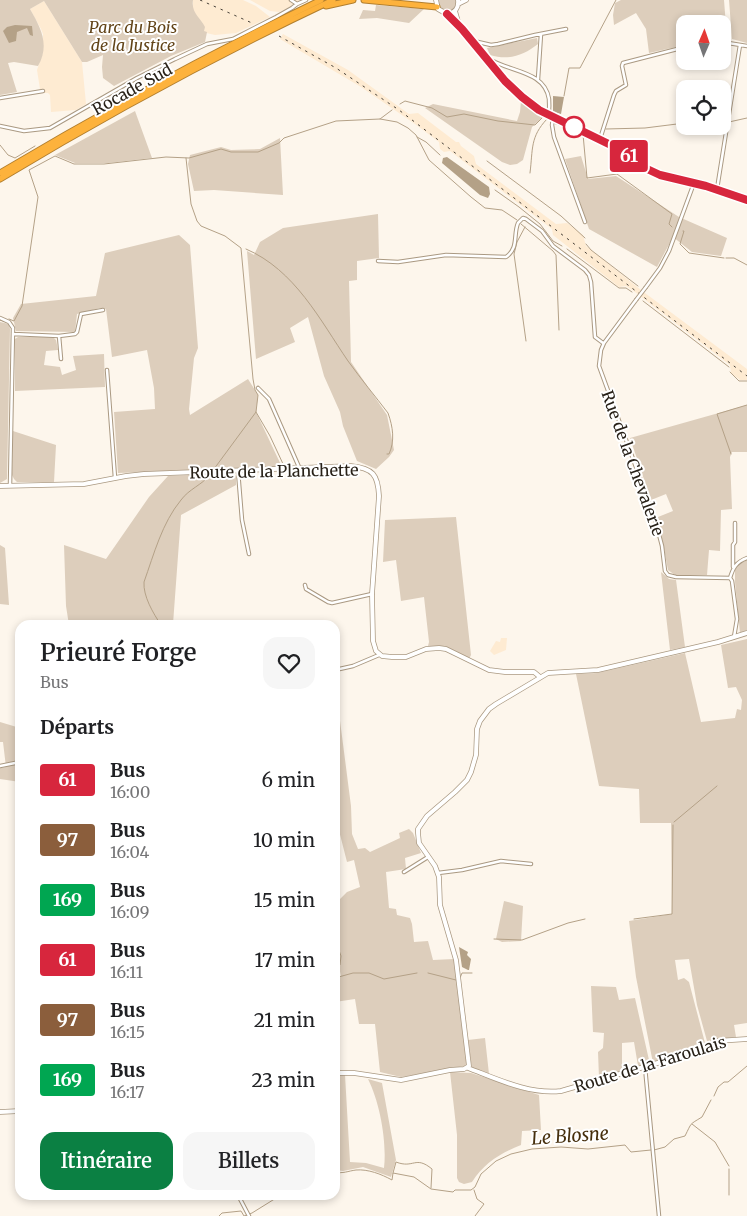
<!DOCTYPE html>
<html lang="fr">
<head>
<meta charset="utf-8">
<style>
  :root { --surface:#fff; --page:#f6f6f6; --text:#202124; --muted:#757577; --accent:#0b8043 }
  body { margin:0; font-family:Merriweather,serif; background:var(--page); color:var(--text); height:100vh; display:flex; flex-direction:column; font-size:19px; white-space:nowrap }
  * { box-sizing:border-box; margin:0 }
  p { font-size:16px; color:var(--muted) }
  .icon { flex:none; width:28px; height:28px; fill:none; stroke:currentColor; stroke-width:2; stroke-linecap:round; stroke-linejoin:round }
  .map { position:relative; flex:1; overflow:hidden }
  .side { position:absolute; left:15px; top:620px; width:325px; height:580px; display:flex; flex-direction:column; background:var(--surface); border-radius:15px; box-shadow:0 2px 8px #0003 }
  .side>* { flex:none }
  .badge { padding:0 10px; border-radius:4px; font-size:18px; line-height:32px }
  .needle { width:32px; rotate:2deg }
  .buttons { position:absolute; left:676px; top:15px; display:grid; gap:10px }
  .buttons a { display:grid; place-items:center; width:55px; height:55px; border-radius:10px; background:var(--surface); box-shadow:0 2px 8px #0003; font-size:25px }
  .map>.badge { position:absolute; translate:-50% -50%; box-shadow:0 0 0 2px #fff }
  h2 { padding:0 25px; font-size:19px; line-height:45px }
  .round { display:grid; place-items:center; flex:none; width:52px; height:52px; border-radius:15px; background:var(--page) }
  .headline { display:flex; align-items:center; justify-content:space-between; height:85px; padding:0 25px }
  h1 { font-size:24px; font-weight:600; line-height:38px }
  .button { display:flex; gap:10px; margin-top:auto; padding:10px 25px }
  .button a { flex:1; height:58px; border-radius:15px; background:var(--accent); color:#fff; font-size:20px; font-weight:600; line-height:58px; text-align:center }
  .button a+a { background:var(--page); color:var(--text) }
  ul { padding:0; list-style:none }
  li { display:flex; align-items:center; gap:15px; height:60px; padding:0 25px }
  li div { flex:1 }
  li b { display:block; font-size:19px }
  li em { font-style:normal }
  li .badge { min-width:55px; font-weight:700; text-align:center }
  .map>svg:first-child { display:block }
</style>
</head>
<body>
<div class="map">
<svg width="747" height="1216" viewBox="0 0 747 1216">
  <rect width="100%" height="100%" fill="#fdf6ec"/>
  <!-- built -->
  <path fill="#feebd2" d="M193,0H243L256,6L270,17L236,33L215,35L202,32L193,11Z
    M250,0H308L279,12L270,11Z
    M44,1L82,62L86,104L76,110L51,112L50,95L48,93H43V89H40L37,70L43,52V34L41,29L30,9Z
    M283,34L348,70L409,114L418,113L456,142H459L461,146L474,156L476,164L556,224L567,223L583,235L586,246L641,290L747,369V380H740L731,373L730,365L635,292L626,286L619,287L553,235L552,229L450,151L444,152L440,149L439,142L415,124L361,87L280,39Z
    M501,638H507L506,650L494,655L490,651L496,641L500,642Z"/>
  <!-- green -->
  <path fill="#ddcebc" d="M0,0H193C191,13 200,17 205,27L204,31L207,32L205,42L171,56L114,86L103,78L102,67L103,55L87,62H82L44,1L30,9C41,28 50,45 38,66L14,62L8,63L17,92L0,95Z
    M439,0H456V6L452,10L445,11L439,7Z
    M621,0H724L727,39H723L722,24H685V45L649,53L646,29L636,13L614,25L613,15L615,3Z
    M729,0H747V43L732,39Z
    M376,5L424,9L409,23L377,18L359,19L363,10L375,11Z
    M537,38L538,44C524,55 509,61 490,55L487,48Z
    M521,101L546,114L532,127L523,160L517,164L510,165L502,162L425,108L433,104L517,121L520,112Z
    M135,111L152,158L108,163H75L55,155Z
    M280,138L283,195L214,190L194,191L188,164L190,155L221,147L231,150L260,149Z
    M581,156L588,179L616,176L679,217L727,238L721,256L692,252L673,237L657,267L589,229L565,159Z
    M378,214L379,258L357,261V280L349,281L351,362L387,415L394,450L389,457L376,469L357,461L343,426L340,412L324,376L308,317L290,328L295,342L256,359L247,251L254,255L260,242L283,228Z
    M179,235L190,245L198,348L194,358L189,409L190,415L248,379L258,395L256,412L282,467L118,473L114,412L155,409L154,388L147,350L112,357L106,309L100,308L77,314L75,332L16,331L13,318L21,304L96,296L105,253Z
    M0,322L9,324L10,329L7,479L0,483Z
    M18,337H53L56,340L58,350L46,351L44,365L60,367L62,375L76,370L73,356L104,354L105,387L15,391V339Z
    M747,405V452H732L730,457L732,509L721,510L720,551L709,550L707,575H675L668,570L658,517L673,511L666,494L651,500L630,438Z
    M13,431L56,445L54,482H17L14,479L12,475Z
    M233,473L236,476V485L181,515L173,624L186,623L187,625H69L66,606L64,545L106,559L149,497L168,476Z
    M456,517L471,655L469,659L449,648L428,646L429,642L424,597L401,601L396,560L383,562L385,520Z
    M0,545L5,548L9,605L0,604Z
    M747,560V630L740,633L735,582V570L738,565Z
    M661,572L669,579L676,580L685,647L670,650Z
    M747,639V1023L734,1025L736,1037L707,1041L697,1005L689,959L675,960L678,980L684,978L689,982L705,1043L679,1055L653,1063L636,977L629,921L672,914L671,823H640L639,789L599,786L576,674L597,673L685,653L701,722L735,718L737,709L741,710L742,700L736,687L728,688L721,645Z
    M335,682L351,806L352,834L358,849L365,848L370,852L400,838L399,833L409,829L413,833L421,853L405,858L406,869L386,872L389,908L396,909L397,915L410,918L412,924L414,942L428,941L433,960L454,959L468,1064L465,1066L401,1077L380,1072L375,1024H359L355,999L335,1002V978L341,977L338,960H335V904L347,892L360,887L354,860L347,862L335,815Z
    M0,722L20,728V782L0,779V768L6,767L3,742H0Z
    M504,901L523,906L521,941L502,942L496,939Z
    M591,986L616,987L619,1000L635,998L649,1060V1064L638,1066L634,1042L622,1043V1071L599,1078L598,1052L603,1048L604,1033L593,1032Z
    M485,1038L489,1074H487L472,1069L468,1040Z
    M450,1072L471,1073L539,1095L541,1130L522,1131L521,1145C501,1153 484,1163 472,1182L464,1184L459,1182L457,1178V1135Z
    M335,1075H345L350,1162L366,1163L384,1168C387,1142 380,1103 368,1079L382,1083L396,1160L391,1177L363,1167L343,1171L335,1170Z"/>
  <!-- water -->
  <path fill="#b4a187" d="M15,25L32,26L33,36L30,35L27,28L17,32L16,41L9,43L3,31L7,27Z
    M553,96L564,97L561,114L553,112Z
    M447,157L489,187L490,194L488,198L480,195L442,163L443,158Z
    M459,947L468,952L467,955L471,959L469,970H468L462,967Z"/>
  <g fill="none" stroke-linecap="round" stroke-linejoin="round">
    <!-- stream -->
    <path stroke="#b4a187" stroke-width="1" d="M564,96L569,68H580L616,0
      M400,104L405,101L432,108L447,117L464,114L498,121L535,125L543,117
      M380,119L397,122L408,128L416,135L429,160L471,197L485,208L502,210L517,220
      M729,122L747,118
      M553,123L562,126
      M584,129L586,130
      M606,129L645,128L685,123
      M583,134L587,178L617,174L672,214L669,224L672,227
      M417,137L426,142L440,155
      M0,145L8,155L15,158L35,146
      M186,158L191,204L197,221L201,226L225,236L241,248L253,379L255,390L258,395L256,412L214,469
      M487,161L561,216L585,238
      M530,173C533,149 530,137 547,119L550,120
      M495,190L519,207L540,224L553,241L562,246
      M521,224L553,251L556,255L559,330
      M525,227L517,242L514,254L526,341
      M683,231H684L680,244L689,253L724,258
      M586,244L591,250L638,286
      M246,249C295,270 320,320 348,361C361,379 375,396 388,413C393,427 395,441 389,454H387
      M567,249L619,288H626L632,292
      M726,258H734L747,265
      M643,301L729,367
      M9,319L14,321L22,306L38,197L29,170L55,156L74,164H104L166,157L189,158L221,149L231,152H258L279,143L284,138L336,121L380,119L392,110
      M0,320L7,322
      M730,372L739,381H747
      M256,412L270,436L284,466H291
      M731,454L717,414L747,405
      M292,472L294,477
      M161,625C153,613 143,596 144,582C154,554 162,523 181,500C189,489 202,485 211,474
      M674,822L717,786
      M634,919L672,914L673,825
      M335,939L341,956L340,965L335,968
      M494,939L522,940L568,923L585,919
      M335,969L338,978
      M428,973L456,980
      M335,978L353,973H369L384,979L417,973
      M460,978L462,973H472
      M714,1096L718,1087L724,1082H728L747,1066
      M692,1124L715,1142L729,1166
      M654,1150L665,1147L674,1139L685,1136C692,1122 689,1125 702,1117L711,1100
      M335,1172C343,1174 348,1171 356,1170C368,1169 381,1174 392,1180L393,1173L414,1177L431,1189L453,1192L455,1190H471L475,1187L481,1174L496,1161L511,1154L532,1149L561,1147L588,1149L625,1145L631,1152L651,1150
      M393,1173L396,1162C414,1169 415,1155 432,1169L431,1188
      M474,1190L477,1199L484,1204L475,1216
      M729,1195V1169
      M219,1216L222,1213L241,1211L244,1216L252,1213L281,1195"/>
    <defs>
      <path id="street" d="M291,0L297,4L306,0
        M722,42L747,46
        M474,44L478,42L491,45L498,44L535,35L566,29
        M489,62L493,61C513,72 545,72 549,99C549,105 550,110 548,115
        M538,79L541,34
        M0,98L43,91
        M553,118L552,125L554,137L585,222
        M0,126L24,131L50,128L137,78L175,59L207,44L233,39L276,17L292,8L297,4
        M600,139L614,95L616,91L626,85L622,66L623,63L685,47
        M717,189L740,45
        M378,261L398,262L446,255L506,257C519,248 513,235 518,223L523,218L526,219L542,231L553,246L585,270L589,275L591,282L595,337L603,343
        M646,287L660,268L669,251L694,183
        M636,300L604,343L601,350L599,366L655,519L662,546L665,571L668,575L676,577L730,578
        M0,318L9,322L13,328L10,485
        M13,334L59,336L61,359
        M59,336L75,334L77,332L81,314L103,310
        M107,370L115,478
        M258,388L269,399L299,467
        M238,471L242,520L249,554
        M733,567V545L735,542V523
        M305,585L306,589L328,602L332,603L372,594
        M734,637L737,619L732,581L730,578C733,568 736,562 747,558
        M335,670L353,666L379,655
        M0,766L20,762
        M404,872L428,857
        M438,873L462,870L501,861L531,864
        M645,1067L659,1216
        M238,1195L249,1216"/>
      <path id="secondary" d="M436,0L438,9L447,14C455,13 459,8 458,0
        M458,4L466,0
        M455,11L459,25
        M447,14L460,27L508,84L539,110L619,149L645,168L660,175L706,186L747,200
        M0,486L84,484L126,476L144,474L351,466C373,468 378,475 379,496L372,594L373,641L376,651L382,656L392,657H406L426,649L439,648L446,649L489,670L505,672H534L540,677
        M468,1068C497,1079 530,1095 561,1091L675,1058L717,1041L747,1039
        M335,1073H354L401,1080L450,1070L464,1069L469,1066L456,960L440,905L439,877L435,866L419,843L418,833V829L427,816L455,792L467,780L471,772L476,755L477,729L480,721L489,709L496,704L548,673L598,670L718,642L747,633
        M0,1112L20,1111"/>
      <path id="highway" d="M364,0L437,7
        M326,6L353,0
        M0,173C104,111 211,53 321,0
        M0,179C108,114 219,54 333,0"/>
    </defs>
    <!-- street casing -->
    <use href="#street" stroke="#aa9982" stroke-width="4.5"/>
    <!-- secondary casing -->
    <use href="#secondary" stroke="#aa9982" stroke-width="5.5"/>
    <!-- highway casing -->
    <use href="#highway" stroke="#b27f2f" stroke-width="7"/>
    <!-- street -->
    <use href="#street" stroke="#fff" stroke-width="2.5"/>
    <!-- secondary -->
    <use href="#secondary" stroke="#fff" stroke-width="4"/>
    <!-- highway -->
    <use href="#highway" stroke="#fdb23c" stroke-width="5"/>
    <!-- rail -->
    <path stroke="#494239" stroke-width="1" stroke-dasharray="2.5 5" stroke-linecap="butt" d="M200,0L252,23
      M279,36L336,68L399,110L747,376"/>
    <defs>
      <path id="street-bridge" d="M636,300L646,287"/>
    </defs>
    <!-- street-bridge casing -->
    <use href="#street-bridge" stroke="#aa9982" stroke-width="4.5" stroke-linecap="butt"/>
    <!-- street-bridge -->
    <use href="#street-bridge" stroke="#fff" stroke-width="2.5"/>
  </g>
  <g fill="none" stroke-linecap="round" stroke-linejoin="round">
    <defs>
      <path id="line" d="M447,14L462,29L505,81L522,97L539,110L619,149L645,168L660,175L706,186L747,200"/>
    </defs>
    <!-- line casing -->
    <use href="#line" stroke="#fff" stroke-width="11"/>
    <!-- line -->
    <use href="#line" stroke="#d7263d" stroke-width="8"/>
  </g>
  <!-- markers -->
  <circle fill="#fff" stroke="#d7263d" stroke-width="2.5" cx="574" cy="127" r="10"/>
  <g text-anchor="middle" stroke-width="4" stroke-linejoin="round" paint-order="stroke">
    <!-- park labels -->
    <g font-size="16" font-style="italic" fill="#624418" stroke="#fff">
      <text x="133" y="33">Parc du Bois<tspan x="133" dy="18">de la Justice</tspan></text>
    </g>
    <!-- street labels -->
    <g font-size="16" fill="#282118" stroke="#fff">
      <text transform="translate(132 89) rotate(-29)" y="6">Rocade Sud</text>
      <text transform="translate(633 463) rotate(70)" y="6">Rue de la Chevalerie</text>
      <text transform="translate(274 471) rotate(-1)" y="6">Route de la Planchette</text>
      <text transform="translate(650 1064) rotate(-17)" y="6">Route de la Faroulais</text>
    </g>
    <!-- water labels -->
    <g font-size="18" font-style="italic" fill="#462f0d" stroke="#fff">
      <text transform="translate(570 1136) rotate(-4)" y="6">Le Blosne</text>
    </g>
  </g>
</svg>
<div class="buttons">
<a><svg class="needle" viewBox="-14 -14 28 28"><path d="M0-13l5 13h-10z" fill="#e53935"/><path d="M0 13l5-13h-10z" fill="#757577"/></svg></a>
<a><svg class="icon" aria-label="locate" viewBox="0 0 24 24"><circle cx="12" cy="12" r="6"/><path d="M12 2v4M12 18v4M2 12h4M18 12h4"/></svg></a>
</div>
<b class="badge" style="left:629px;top:156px;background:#d7263d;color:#fff">61</b>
<section class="side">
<div class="headline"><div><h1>Prieuré Forge</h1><p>Bus</p></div><a class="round"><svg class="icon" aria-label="heart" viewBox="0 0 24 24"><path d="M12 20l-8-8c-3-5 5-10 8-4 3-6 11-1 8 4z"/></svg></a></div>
<h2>Départs</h2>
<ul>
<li><span class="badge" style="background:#d7263d;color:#fff">61</span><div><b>Bus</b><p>16:00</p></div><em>6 min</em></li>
<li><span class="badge" style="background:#8b5e3c;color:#fff">97</span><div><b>Bus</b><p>16:04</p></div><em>10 min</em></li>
<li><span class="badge" style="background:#00a651;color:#fff">169</span><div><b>Bus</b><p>16:09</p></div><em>15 min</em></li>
<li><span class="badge" style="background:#d7263d;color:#fff">61</span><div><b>Bus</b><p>16:11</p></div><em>17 min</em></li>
<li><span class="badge" style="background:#8b5e3c;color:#fff">97</span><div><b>Bus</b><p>16:15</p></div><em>21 min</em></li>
<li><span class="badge" style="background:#00a651;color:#fff">169</span><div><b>Bus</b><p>16:17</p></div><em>23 min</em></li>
</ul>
<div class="button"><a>Itinéraire</a><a>Billets</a></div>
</section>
</div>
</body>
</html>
